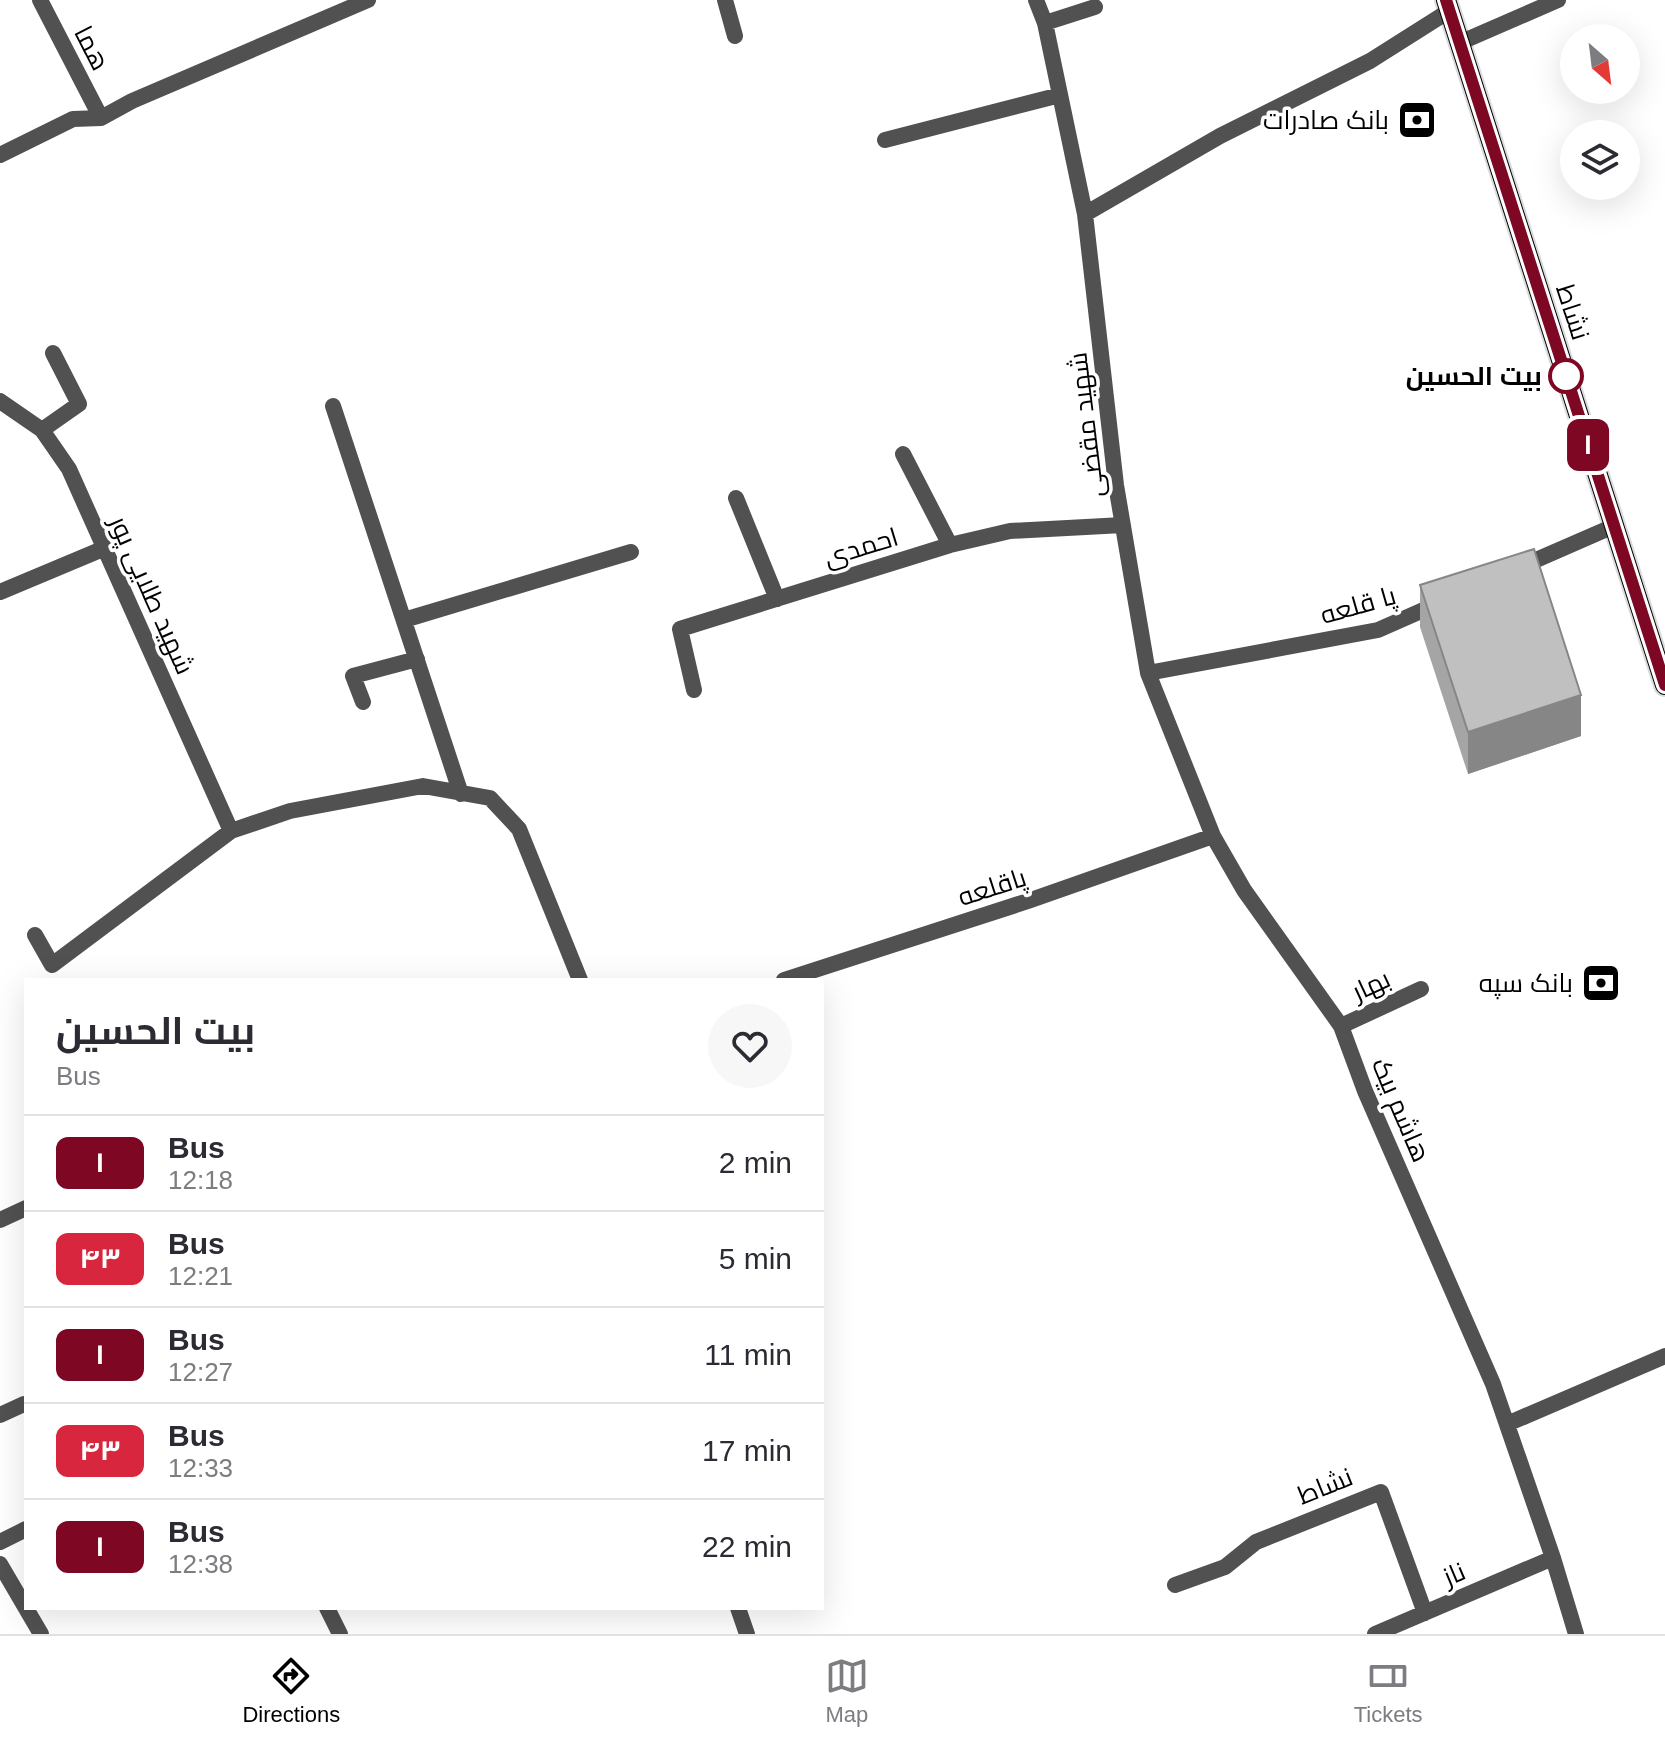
<!DOCTYPE html>
<html lang="en">
<head>
<meta charset="utf-8">
<style>
  :root { --surface:#fff; --page:#f7f7f7; --text:#2b2b33; --muted:#7c7c81; --line:#e1e1e2; --accent:#000 }
  body { margin:0; font-family:Helvetica,Cairo,sans-serif; background:var(--page); color:var(--text); height:100vh; display:flex; flex-direction:column; font-size:30px; white-space:nowrap }
  * { box-sizing:border-box; margin:0 }
  p { font-size:26px; color:var(--muted) }
  .icon { flex:none; width:44px; height:44px; fill:none; stroke:currentColor; stroke-width:2; stroke-linecap:round; stroke-linejoin:round }
  .map { position:relative; flex:1; overflow:hidden }
  .side { position:absolute; left:24px; top:978px; width:800px; height:632px; display:flex; flex-direction:column; background:var(--surface); border-radius:0px; box-shadow:0 8px 32px #0002 }
  .side>* { flex:none }
  .badge { padding:0 16px; border-radius:12px; font-size:28px; line-height:52px }
  .needle { width:52px; rotate:152deg }
  .tools { position:absolute; left:1560px; top:24px; display:grid; gap:16px }
  .tools a { display:grid; place-items:center; width:80px; height:80px; border-radius:50%; background:var(--surface); box-shadow:0 8px 32px #0002; font-size:40px }
  .map>.badge { position:absolute; translate:-50% -50%; box-shadow:0 0 0 4px #fff }
  .round { display:grid; place-items:center; flex:none; width:84px; height:84px; border-radius:42px; background:var(--page) }
  .summary { display:flex; align-items:center; justify-content:space-between; height:136px; padding:0 32px }
  h1 { font-size:38px; font-weight:700; line-height:60px }
  ul { padding:0; list-style:none }
  li { display:flex; align-items:center; gap:24px; height:96px; padding:0 32px; border-top:2px solid var(--line) }
  li div { flex:1 }
  li b { display:block; font-size:30px }
  li em { font-style:normal }
  li .badge { min-width:88px; font-weight:700; text-align:center }
  .menu { display:flex; justify-content:space-around; align-items:center; height:112px; border-top:2px solid var(--line); background:var(--surface); font-size:22px; color:var(--muted) }
  .menu a { display:grid; justify-items:center; gap:4px }
  .menu .selected { color:var(--accent) }
  .map>svg:first-child { display:block }
</style>
</head>
<body>
<div class="map">
<svg width="1665" height="1634" viewBox="0 0 1665 1634">
  <rect width="100%" height="100%" fill="#fff"/>
  <g fill="none" stroke-linecap="round" stroke-linejoin="round">
    <defs>
      <path id="primary" d="M1446,0L1665,685"/>
    </defs>
    <!-- primary casing -->
    <use href="#primary" stroke="#dbdbdb" stroke-width="24"/>
    <!-- street -->
    <path stroke="#515151" stroke-width="16" d="M40,0L101,118
      M725,0L735,36
      M1036,0L1045,23L1085,214L1116,485L1148,673L1213,836L1244,890L1341,1026L1365,1091L1493,1384L1553,1558L1576,1634
      M1045,23L1095,7
      M1459,43L1558,0
      M885,140L1060,95
      M0,155L73,119L101,118L132,101L368,0
      M1085,214L1220,136L1370,61L1449,11
      M0,401L42,430L69,469L231,831
      M333,406L461,794
      M42,430L79,404L53,353
      M903,454L950,545
      M736,498L777,599
      M1520,567L1614,526
      M0,592L105,548
      M404,620L631,552
      M1148,673L1378,630L1437,604
      M694,690L680,629L950,545L1010,531L1123,525
      M363,702L353,676L417,659
      M35,935L52,965L231,831L290,811L423,786L490,798L519,829L580,980
      M784,980L1028,901L1213,836
      M1341,1026L1421,989
      M0,1220L26,1208
      M0,1415L24,1404
      M1507,1424L1665,1356
      M0,1542L26,1529
      M0,1564L41,1634
      M1175,1585L1225,1567L1256,1542L1381,1492L1425,1613
      M327,1608L340,1634
      M738,1608L747,1634
      M1375,1634L1553,1558"/>
    <!-- primary -->
    <use href="#primary" stroke="#000" stroke-width="20"/>
  </g>
  <!-- wall -->
  <path fill="#a5a5a5" d="M1420,585L1581,736L1468,774L1420,627Z"/>
  <!-- shaded-wall -->
  <path fill="#868686" d="M1581,695V736L1468,774V732Z"/>
  <!-- building -->
  <path fill="#c0c0c0" stroke="#868686" stroke-width="2" d="M1534,549L1581,695L1468,732L1420,585Z"/>
  <g fill="none" stroke-linecap="round" stroke-linejoin="round">
    <defs>
      <path id="line" d="M1446,0L1665,685"/>
    </defs>
    <!-- line casing -->
    <use href="#line" stroke="#fff" stroke-width="18"/>
    <!-- line -->
    <use href="#line" stroke="#7e0724" stroke-width="12"/>
  </g>
  <!-- icons -->
  <defs>
    <symbol id="bank-square" viewBox="-11 -11 22 22"><rect x="-9" y="-9" width="18" height="18" rx="4" fill="#000" stroke="#fff"/><path d="M-6-4H6V4H-6ZM0-2.3a2.3 2.3 0 1 0 0 4.6a2.3 2.3 0 1 0 0-4.6Z" fill="#fff"/></symbol>
  </defs>
  <g fill-rule="evenodd">
    <use href="#bank-square" x="1395" y="98" width="44" height="44"/>
    <use href="#bank-square" x="1579" y="961" width="44" height="44"/>
  </g>
  <!-- markers -->
  <circle fill="#fff" stroke="#7e0724" stroke-width="4" cx="1566" cy="376" r="16"/>
  <g text-anchor="middle" stroke-width="7" stroke-linejoin="round" paint-order="stroke">
    <!-- street labels -->
    <g font-size="26" fill="#000" stroke="#fff">
      <text transform="translate(92 48) rotate(63)" y="9">هما</text>
      <text transform="translate(1573 312) rotate(72)" y="9">نشاط</text>
      <text transform="translate(1086 425) rotate(-97)" y="9">شهید مقضی</text>
      <text transform="translate(861 547) rotate(-17)" y="9">احمدی</text>
      <text transform="translate(152 595) rotate(66)" y="9">شهید طلایی پور</text>
      <text transform="translate(1358 605) rotate(-16)" y="9">پا قلعه</text>
      <text transform="translate(992 887) rotate(-18)" y="9">پاقلعه</text>
      <text transform="translate(1371 985) rotate(-25)" y="9">بهار</text>
      <text transform="translate(1401 1110) rotate(67)" y="9">هاشم بیک</text>
      <text transform="translate(1325 1486) rotate(-22)" y="9">نشاط</text>
      <text transform="translate(1454 1574) rotate(-23)" y="9">ناز</text>
    </g>
    <!-- poi labels -->
    <g font-size="26" fill="#000" stroke="#fff" text-anchor="end">
      <text x="1389" y="129">بانک صادرات</text>
      <text x="1573" y="992">بانک سپه</text>
    </g>
    <!-- stop labels -->
    <g font-size="26" font-weight="bold" fill="#000" stroke="#fff" text-anchor="end">
      <text x="1542" y="385">بیت الحسین</text>
    </g>
  </g>
</svg>
<div class="tools">
<a><svg class="needle" viewBox="-14 -14 28 28"><path d="M0-13l5 13h-10z" fill="#e53935"/><path d="M0 13l5-13h-10z" fill="#7c7c81"/></svg></a>
<a><svg class="icon" aria-label="layers" viewBox="0 0 24 24"><path d="M12 4l9 5-9 5-9-5zM3 14l9 5 9-5"/></svg></a>
</div>
<b class="badge" style="left:1588px;top:445px;background:#7e0724;color:#fff">۱</b>
<section class="side">
<div class="summary"><div><h1>بیت الحسین</h1><p>Bus</p></div><a class="round"><svg class="icon" aria-label="heart" viewBox="0 0 24 24"><path d="M12 20l-8-8c-3-5 5-10 8-4 3-6 11-1 8 4z"/></svg></a></div>
<ul>
<li><span class="badge" style="background:#7e0724;color:#fff">۱</span><div><b>Bus</b><p>12:18</p></div><em>2 min</em></li>
<li><span class="badge" style="background:#d7263d;color:#fff">۴۳</span><div><b>Bus</b><p>12:21</p></div><em>5 min</em></li>
<li><span class="badge" style="background:#7e0724;color:#fff">۱</span><div><b>Bus</b><p>12:27</p></div><em>11 min</em></li>
<li><span class="badge" style="background:#d7263d;color:#fff">۴۳</span><div><b>Bus</b><p>12:33</p></div><em>17 min</em></li>
<li><span class="badge" style="background:#7e0724;color:#fff">۱</span><div><b>Bus</b><p>12:38</p></div><em>22 min</em></li>
</ul>
</section>
</div>
<nav class="menu">
<a class="selected"><svg class="icon" aria-label="directions" viewBox="0 0 24 24"><path d="M12 3l9 9-9 9-9-9zM9 14v-3h6M13 9l2 2-2 2"/></svg>Directions</a>
<a><svg class="icon" aria-label="map" viewBox="0 0 24 24"><path d="M3 6l6-2 6 2 6-2v14l-6 2-6-2-6 2zM9 4v14M15 6v14"/></svg>Map</a>
<a><svg class="icon" aria-label="tickets" viewBox="0 0 24 24"><path d="M3 7h18v10H3zM15 7v10"/></svg>Tickets</a>
</nav>
</body>
</html>
